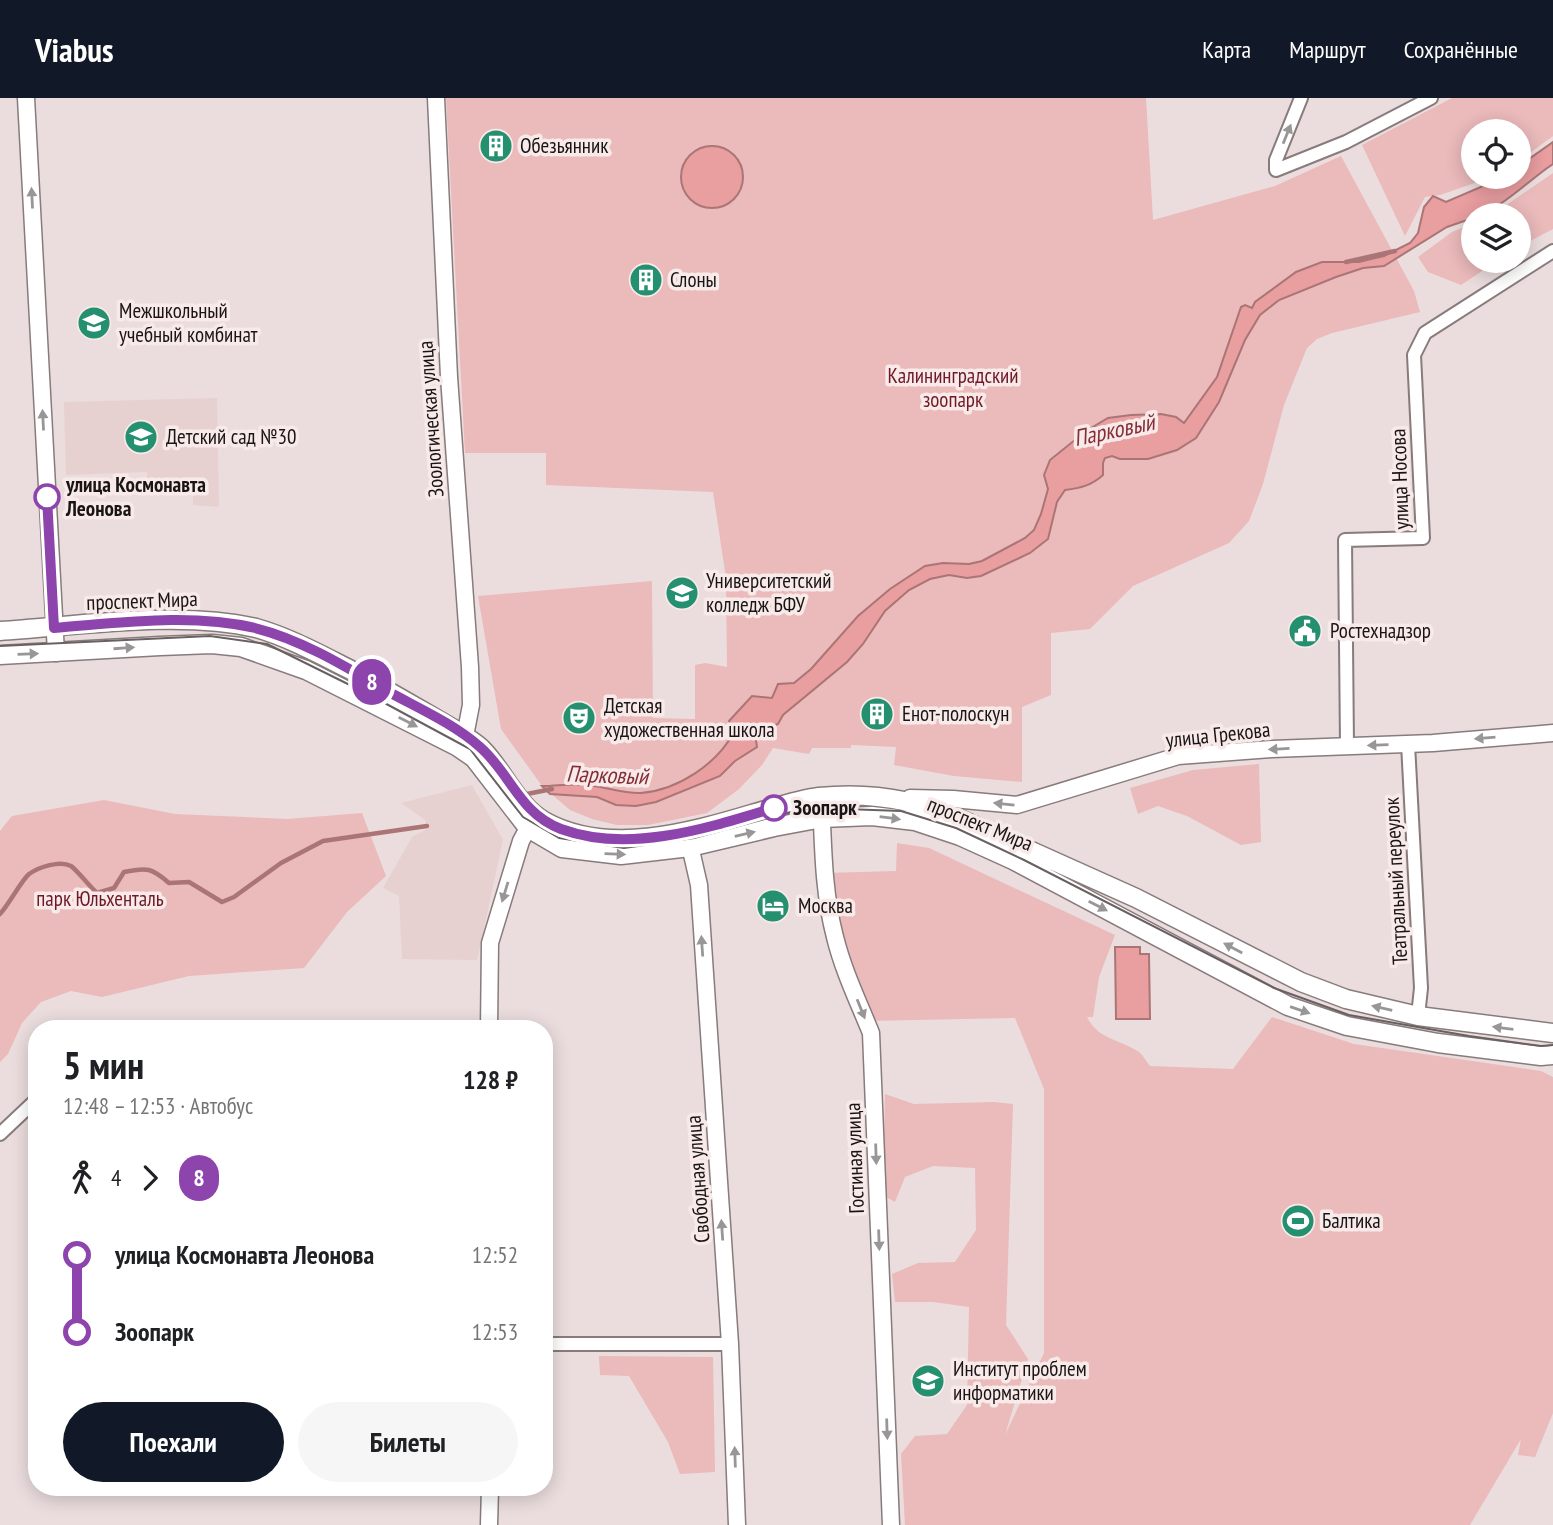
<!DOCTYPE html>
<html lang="ru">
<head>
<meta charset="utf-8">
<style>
  :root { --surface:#fff; --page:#f6f6f6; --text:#202124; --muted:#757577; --accent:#111827 }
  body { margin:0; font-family:"PT Sans Narrow",sans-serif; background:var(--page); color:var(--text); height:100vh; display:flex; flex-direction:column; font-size:26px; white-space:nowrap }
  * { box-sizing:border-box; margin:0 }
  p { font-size:23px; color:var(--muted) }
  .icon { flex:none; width:38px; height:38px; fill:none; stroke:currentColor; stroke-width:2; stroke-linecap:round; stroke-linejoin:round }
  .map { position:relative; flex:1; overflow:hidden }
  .panel { position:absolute; left:28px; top:922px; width:525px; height:476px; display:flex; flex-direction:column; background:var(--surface); border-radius:28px; box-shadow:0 4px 18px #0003 }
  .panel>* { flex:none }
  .badge { padding:0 14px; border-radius:23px; font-size:24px; line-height:46px }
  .buttons { position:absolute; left:1461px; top:21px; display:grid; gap:14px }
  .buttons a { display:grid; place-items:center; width:70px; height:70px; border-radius:50%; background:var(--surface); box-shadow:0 4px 18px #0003; font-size:35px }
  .map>.badge { position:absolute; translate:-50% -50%; box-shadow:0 0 0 4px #fff }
  .legs { display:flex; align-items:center; gap:10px; height:77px; padding:0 35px; font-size:23px }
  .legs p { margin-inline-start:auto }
  .overview { display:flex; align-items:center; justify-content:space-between; height:119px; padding:0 35px }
  h1 { font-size:38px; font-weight:600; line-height:52px }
  .cta { display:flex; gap:14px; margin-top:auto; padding:14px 35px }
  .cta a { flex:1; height:80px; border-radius:42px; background:var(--accent); color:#fff; font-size:28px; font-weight:600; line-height:80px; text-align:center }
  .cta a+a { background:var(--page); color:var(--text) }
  ul { padding:0 35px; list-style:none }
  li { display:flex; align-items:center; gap:24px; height:77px; font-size:26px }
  li i { display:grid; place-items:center; width:10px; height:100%; margin:0 9px; background:currentColor }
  li i::after { content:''; width:18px; height:18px; margin:-9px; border:5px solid; border-radius:50%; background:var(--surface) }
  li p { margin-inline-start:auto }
  li:first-child i { background:linear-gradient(#0000 50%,currentColor 0) }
  li:last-child i { background:linear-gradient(currentColor 50%,#0000 0) }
  header { display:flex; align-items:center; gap:42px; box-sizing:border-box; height:98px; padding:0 35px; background:var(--accent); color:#fff }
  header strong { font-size:33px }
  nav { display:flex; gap:38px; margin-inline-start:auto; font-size:24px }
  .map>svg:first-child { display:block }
</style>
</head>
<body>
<header>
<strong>Viabus</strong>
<nav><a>Карта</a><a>Маршрут</a><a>Сохранённые</a></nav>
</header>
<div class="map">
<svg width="1553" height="1427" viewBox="0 0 1553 1427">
  <rect width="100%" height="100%" fill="#ebdddd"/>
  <!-- built -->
  <path fill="#e7d0d0" d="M217,300L219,409L193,407V396L149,395L147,374L66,377L64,304Z
    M472,687L503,742L477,862L402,861L399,798L383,790L412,739L427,731L425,722L401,705Z"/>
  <!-- green -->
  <path fill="#ebbabb" d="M446,0H1146L1153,122L1275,88L1341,58L1414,193L1420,214L1332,235L1317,241L1307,250L1284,307L1263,386L1249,423L1229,445L1133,488L1090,531L1051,535V597L1022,609V684L954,678L894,667L896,649L851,647V650H812L809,656L773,650L762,667L739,691L707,715L648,727H617L592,721L570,712L542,688L501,631L478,498L652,483L653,620L695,621V567L705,565L727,569L726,480L713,394L546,387V355H465Z
    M1452,0H1553V38L1519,63V33H1474V79H1492L1440,97L1425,99L1405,138L1362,47Z
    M1553,75V131L1519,149V117H1492Z
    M1473,125L1474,163H1497L1461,187L1428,174L1418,159L1452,134Z
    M1259,666L1261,744L1241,747L1187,718L1158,708L1138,716L1130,690L1193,672Z
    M104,702L175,716L287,721L362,715L386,778L347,814L304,870L189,878L102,899L71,893L41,904L22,925L8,956L0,964V733L12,718Z
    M897,745L929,750L1115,837L1099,879L1093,919H1087C1098,942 1120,941 1139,954C1143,957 1146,963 1150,968L1233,971L1272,919L1354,946L1541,973L1553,979V1315L1535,1359L1518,1357L1521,1341L1470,1427H905L901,1356L915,1338L947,1336L967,1307L969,1209L933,1204H895L892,1176L918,1165L955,1164L976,1132L975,1070L933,1068L905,1079L895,1104L883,1097L885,996L914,1006L994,1004L1013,1006L1006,1227L1028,1261L1005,1337L1044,1255V991L1015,920L866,923L834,836L826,775L896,773Z
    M599,1258L713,1259L715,1374L680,1376L668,1344L629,1278L600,1277Z"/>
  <!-- water -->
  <path fill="#e99ea0" stroke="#ab7576" stroke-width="2" d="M1553,44V66C1532,79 1495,117 1474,117L1473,120L1447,129L1384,168L1363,170L1336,179L1279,202L1260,217L1245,242L1219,304L1196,340L1177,352L1148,361H1120L1112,358L1105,360L1103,365V377C1091,388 1080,390 1065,392L1057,404L1048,441L1030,455L981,478L967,480L949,477L930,481L909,492L885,513L863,546L847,564L783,617L778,626L755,636L757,649L735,663L720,678L656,704L636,708L616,707L597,699L550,696L542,688C557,688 571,685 586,687C604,688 623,696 641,695C678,692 717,666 734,634L729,623L752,598L772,600L778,586L794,585L811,571L858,518L890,491L925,468L943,465L969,466L982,463L1025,440L1034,432L1041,416L1048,391L1044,377L1050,362L1086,333L1108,320L1131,317L1161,316L1176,319L1184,325L1217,279L1241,209L1245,207L1252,210L1255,204L1296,174L1322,164H1359L1371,161L1384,158L1410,145L1418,135L1424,109L1433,98L1446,104L1504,79H1519V68Z
    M681 79a31 31 0 1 1 62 0a31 31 0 1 1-62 0Z
    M1115,849H1140V856H1149L1150,921H1116Z"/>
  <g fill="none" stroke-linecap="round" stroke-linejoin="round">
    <!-- stream -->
    <path stroke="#ab7576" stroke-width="4.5" d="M1346,164L1395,153
      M522,697L552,691
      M0,816C10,805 21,783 29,776C39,769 60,762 71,768C76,771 90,789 97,795L114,790L124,774C147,769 152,770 169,785L189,784L222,804L234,799L281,765L323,743L427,728"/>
    <defs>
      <path id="street" d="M1301,0L1276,62V72L1346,44L1431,0
        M1408,646L1421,890L1418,918
        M1347,648L1345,442L1423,440L1414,257L1425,235L1553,153
        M0,1036L37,1001
        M544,1246H730"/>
      <path id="secondary" d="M26,0L56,555
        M436,0L449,279L470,569L471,607L465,638
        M821,699C823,745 823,794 835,839C843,872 858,903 871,935L891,1427
        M910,700L953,701L1017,707L1178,658L1272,651L1433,645L1553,635
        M688,739L699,787L730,1246L737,1427
        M489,931L490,845L521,743L528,730
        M489,1427L490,1390"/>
      <path id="primary" d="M0,533C78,528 180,512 256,530C288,539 319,556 349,571C388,593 427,615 465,638C470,642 477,646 482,651C504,673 516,707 544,723C607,758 688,735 752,716C774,710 796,702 819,699C868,694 915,701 960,721L1136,800L1301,884L1346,901L1418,918L1553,935
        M0,557L160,548L212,546L241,549L306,572L458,649L474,660L528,730L562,750L621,757L690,749L774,729L822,720L872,718L915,723L960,738L1013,762L1288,908L1347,928L1438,945L1541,958L1553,957"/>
    </defs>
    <!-- street casing -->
    <use href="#street" stroke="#887b7b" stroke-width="16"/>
    <!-- secondary casing -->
    <use href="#secondary" stroke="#887b7b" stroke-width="19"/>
    <!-- primary casing -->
    <use href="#primary" stroke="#887b7b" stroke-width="21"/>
    <!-- street -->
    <use href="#street" stroke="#fff" stroke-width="12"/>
    <!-- secondary -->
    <use href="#secondary" stroke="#fff" stroke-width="16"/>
    <!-- primary -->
    <use href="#primary" stroke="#fff" stroke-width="18"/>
    <!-- tram -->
    <path stroke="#696161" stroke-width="2" d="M0,548L210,538L267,546L366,595L470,651L523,719L559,740L624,750L694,740L791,714L817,710L901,713L956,730L1024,762L1274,890L1349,917L1469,938L1541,948L1553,947"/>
  </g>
  <!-- one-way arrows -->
  <defs><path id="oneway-solid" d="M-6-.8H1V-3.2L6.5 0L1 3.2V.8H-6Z" transform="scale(1.75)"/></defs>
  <g fill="#989696">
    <use href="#oneway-solid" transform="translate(1287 36) rotate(-68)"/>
    <use href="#oneway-solid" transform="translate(32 100) rotate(-93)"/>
    <use href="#oneway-solid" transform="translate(43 322) rotate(-93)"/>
    <use href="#oneway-solid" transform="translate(124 550) rotate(-4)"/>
    <use href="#oneway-solid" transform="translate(28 556) rotate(-2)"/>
    <use href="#oneway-solid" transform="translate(408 624) rotate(27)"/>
    <use href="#oneway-solid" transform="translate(1485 640) rotate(175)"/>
    <use href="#oneway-solid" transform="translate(1378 647) rotate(178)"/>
    <use href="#oneway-solid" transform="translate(1279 651) rotate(177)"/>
    <use href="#oneway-solid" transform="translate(1004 706) rotate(-174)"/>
    <use href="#oneway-solid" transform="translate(890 720) rotate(7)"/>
    <use href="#oneway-solid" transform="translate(745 736) rotate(-13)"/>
    <use href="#oneway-solid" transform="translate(615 756) rotate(2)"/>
    <use href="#oneway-solid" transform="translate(505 794) rotate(107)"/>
    <use href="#oneway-solid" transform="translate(1098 808) rotate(27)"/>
    <use href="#oneway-solid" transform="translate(702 848) rotate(-94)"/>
    <use href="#oneway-solid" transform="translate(1233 850) rotate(-152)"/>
    <use href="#oneway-solid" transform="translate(1382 910) rotate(-167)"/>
    <use href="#oneway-solid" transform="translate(861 911) rotate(68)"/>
    <use href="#oneway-solid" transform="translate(1300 912) rotate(19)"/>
    <use href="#oneway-solid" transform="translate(1503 930) rotate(-173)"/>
    <use href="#oneway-solid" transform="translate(876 1056) rotate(88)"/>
    <use href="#oneway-solid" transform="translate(722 1132) rotate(-94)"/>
    <use href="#oneway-solid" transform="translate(879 1142) rotate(88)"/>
    <use href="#oneway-solid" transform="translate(887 1331) rotate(88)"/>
    <use href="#oneway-solid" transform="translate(735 1359) rotate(-92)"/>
  </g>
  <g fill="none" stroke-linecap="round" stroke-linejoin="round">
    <defs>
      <path id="line-1" d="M47,399L54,530C120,525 190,515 255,530C303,542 348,570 389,594C420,611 454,626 480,649C511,676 519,715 561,731C629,756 708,730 774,710"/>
    </defs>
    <!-- line-1 casing -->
    <use href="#line-1" stroke="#fff" stroke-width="16"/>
    <!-- line-1 -->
    <use href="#line-1" stroke="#8e44ad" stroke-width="10"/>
  </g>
  <!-- icons -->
  <defs>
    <symbol id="building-disc" viewBox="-11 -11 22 22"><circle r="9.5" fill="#25906f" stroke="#f9eaea"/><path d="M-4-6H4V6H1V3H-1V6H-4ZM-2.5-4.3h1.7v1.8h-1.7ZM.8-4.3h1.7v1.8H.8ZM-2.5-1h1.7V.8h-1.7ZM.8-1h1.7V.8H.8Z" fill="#fff"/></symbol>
    <symbol id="university-disc" viewBox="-11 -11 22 22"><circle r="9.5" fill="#25906f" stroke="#f9eaea"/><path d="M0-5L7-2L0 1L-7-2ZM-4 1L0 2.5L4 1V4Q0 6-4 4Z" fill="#fff"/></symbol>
    <symbol id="school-disc" viewBox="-11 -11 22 22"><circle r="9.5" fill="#25906f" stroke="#f9eaea"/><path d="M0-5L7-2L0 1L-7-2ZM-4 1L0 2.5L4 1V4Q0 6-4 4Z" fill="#fff"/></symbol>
    <symbol id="civic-disc" viewBox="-11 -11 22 22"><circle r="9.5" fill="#25906f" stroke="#f9eaea"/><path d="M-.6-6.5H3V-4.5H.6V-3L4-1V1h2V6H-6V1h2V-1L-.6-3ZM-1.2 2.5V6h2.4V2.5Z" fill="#fff"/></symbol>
    <symbol id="theatre-disc" viewBox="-11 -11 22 22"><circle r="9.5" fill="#25906f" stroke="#f9eaea"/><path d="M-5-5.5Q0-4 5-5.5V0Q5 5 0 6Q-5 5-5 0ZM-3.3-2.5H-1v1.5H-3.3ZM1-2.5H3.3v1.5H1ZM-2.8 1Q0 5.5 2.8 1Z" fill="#fff"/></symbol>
    <symbol id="hotel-disc" viewBox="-11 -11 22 22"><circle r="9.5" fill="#25906f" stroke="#f9eaea"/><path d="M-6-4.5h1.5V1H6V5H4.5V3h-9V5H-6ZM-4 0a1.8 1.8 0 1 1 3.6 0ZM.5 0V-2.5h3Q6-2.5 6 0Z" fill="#fff"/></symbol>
    <symbol id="stadium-disc" viewBox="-11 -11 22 22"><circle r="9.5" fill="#25906f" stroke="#f9eaea"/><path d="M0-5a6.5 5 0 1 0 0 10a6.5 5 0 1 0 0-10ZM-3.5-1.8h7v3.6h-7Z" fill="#fff"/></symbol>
  </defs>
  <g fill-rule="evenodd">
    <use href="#building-disc" x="477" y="29" width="38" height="38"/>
    <use href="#building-disc" x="627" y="163" width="38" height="38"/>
    <use href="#university-disc" x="75" y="206" width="38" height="38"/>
    <use href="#school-disc" x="122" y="320" width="38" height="38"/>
    <use href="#university-disc" x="663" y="476" width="38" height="38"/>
    <use href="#civic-disc" x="1286" y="514" width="38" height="38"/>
    <use href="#building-disc" x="858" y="597" width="38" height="38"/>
    <use href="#theatre-disc" x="560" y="601" width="38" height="38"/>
    <use href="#hotel-disc" x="754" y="789" width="38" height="38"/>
    <use href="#stadium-disc" x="1279" y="1104" width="38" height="38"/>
    <use href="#university-disc" x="909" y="1264" width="38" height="38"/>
  </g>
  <!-- markers -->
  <g fill="#fff" stroke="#8e44ad" stroke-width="3.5">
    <circle cx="47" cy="399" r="12"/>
    <circle cx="774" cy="710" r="12"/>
  </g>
  <g text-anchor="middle" stroke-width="7" stroke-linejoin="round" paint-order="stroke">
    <!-- poi labels -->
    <g font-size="21" fill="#1a1515" stroke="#f9eaea" text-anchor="start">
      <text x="520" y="55">Обезьянник</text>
      <text x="670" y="189">Слоны</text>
      <text x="119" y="220">Межшкольный<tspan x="119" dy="24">учебный комбинат</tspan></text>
      <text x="166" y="346">Детский сад №30</text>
      <text x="706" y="490">Университетский<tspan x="706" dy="24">колледж БФУ</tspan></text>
      <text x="1330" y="540">Ростехнадзор</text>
      <text x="604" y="615">Детская<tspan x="604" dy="24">художественная школа</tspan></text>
      <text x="902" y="623">Енот-полоскун</text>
      <text x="798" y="815">Москва</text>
      <text x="1322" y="1130">Балтика</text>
      <text x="953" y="1278">Институт проблем<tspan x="953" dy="24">информатики</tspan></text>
    </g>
    <!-- park labels -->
    <g font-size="21" fill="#6f1926" stroke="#f9eaea">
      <text x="953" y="285">Калининградский<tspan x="953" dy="24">зоопарк</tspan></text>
      <text x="100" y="808">парк Юльхенталь</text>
    </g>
    <!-- street labels -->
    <g font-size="21" fill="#1a1515" stroke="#f9eaea">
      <text transform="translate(431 321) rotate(-94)" y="7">Зоологическая улица</text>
      <text transform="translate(1400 381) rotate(-92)" y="7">улица Носова</text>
      <text transform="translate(142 503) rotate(-2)" y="7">проспект Мира</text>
      <text transform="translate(1218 637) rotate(-6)" y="7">улица Грекова</text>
      <text transform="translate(980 726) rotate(22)" y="7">проспект Мира</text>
      <text transform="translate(1396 783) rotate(-93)" y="7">Театральный переулок</text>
      <text transform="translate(855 1060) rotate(-92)" y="7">Гостиная улица</text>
      <text transform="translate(698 1081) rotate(-94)" y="7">Свободная улица</text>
    </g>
    <!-- stop labels -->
    <g font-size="21" font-weight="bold" fill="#1a1515" stroke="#f9eaea" text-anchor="start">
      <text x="66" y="394">улица Космонавта<tspan x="66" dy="24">Леонова</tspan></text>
      <text x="793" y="717">Зоопарк</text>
    </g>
    <!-- water labels -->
    <g font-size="23" font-style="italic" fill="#852d37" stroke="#f9eaea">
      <text transform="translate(1114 332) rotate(-12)" y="8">Парковый</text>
      <text transform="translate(607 677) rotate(2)" y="8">Парковый</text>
    </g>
  </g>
</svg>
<div class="buttons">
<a><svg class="icon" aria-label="locate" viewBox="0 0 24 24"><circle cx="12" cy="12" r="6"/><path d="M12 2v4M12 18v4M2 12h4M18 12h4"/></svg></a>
<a><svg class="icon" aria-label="layers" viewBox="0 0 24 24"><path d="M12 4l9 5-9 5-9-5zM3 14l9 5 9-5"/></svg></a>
</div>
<b class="badge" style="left:372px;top:584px;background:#8e44ad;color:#fff">8</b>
<section class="panel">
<div class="overview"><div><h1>5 мин</h1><p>12:48 – 12:53 · Автобус</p></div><b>128 ₽</b></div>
<div class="legs"><svg class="icon" aria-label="walk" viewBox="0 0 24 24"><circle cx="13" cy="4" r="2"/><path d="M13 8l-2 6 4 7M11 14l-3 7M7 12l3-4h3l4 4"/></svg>4<svg class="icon" aria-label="forward" viewBox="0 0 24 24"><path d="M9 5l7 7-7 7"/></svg><b class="badge" style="background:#8e44ad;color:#fff">8</b></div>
<ul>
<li><i style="color:#8e44ad"></i><b>улица Космонавта Леонова</b><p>12:52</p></li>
<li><i style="color:#8e44ad"></i><b>Зоопарк</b><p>12:53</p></li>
</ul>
<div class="cta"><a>Поехали</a><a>Билеты</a></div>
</section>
</div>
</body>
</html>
